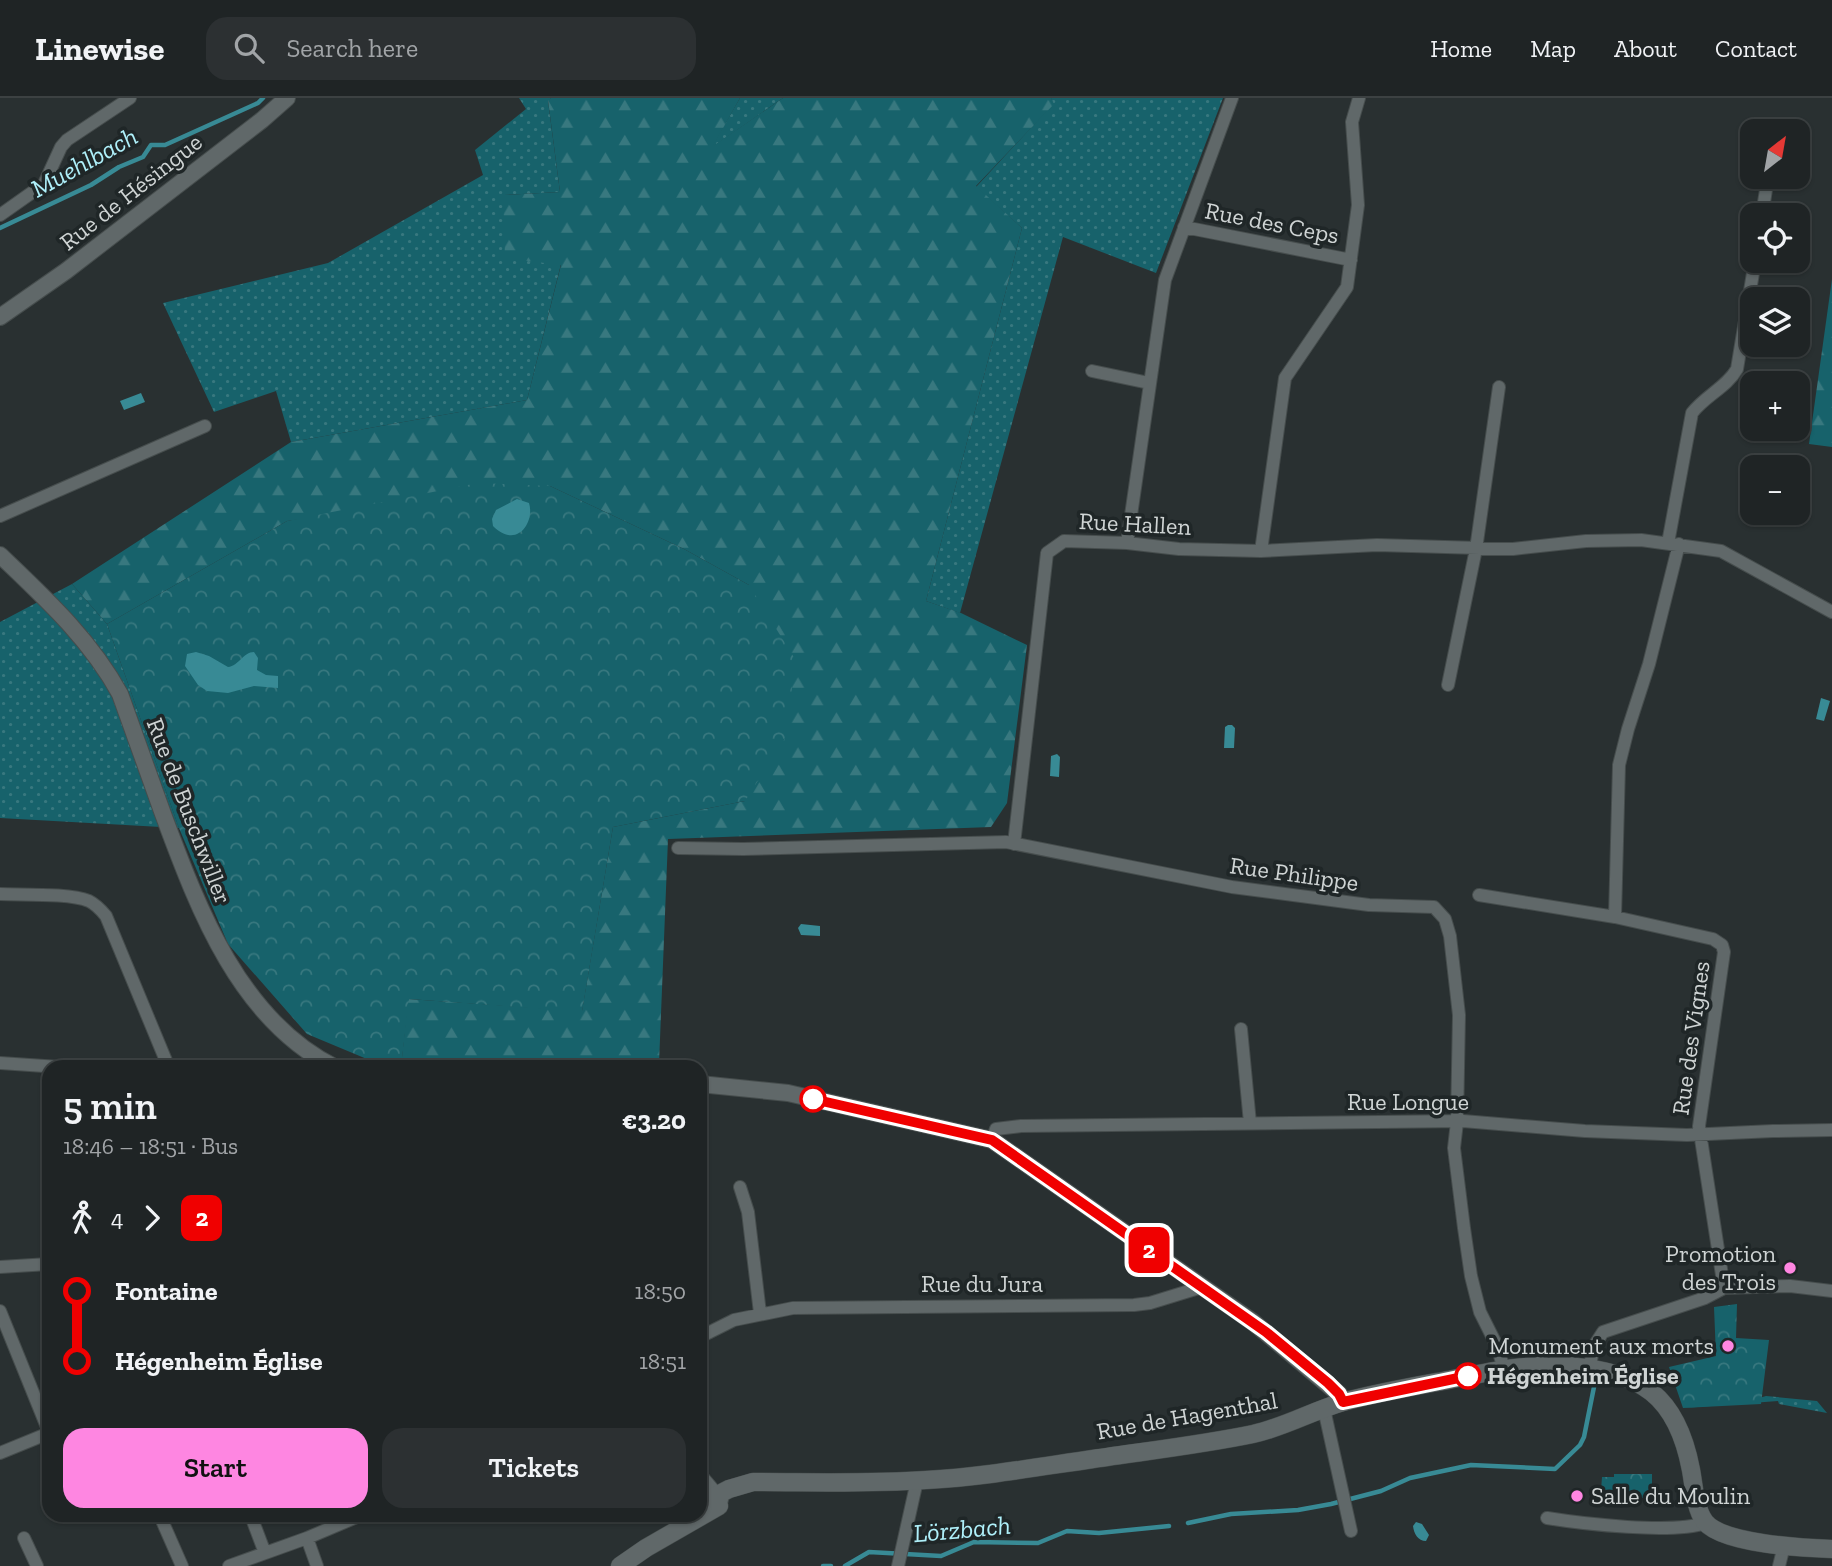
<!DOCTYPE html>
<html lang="en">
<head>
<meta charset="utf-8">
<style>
  :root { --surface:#1f2425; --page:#2c3032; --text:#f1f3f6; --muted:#a1a4a7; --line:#3c4142; --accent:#fe86e1 }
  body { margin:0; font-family:"Zilla Slab",serif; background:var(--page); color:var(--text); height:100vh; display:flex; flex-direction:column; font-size:26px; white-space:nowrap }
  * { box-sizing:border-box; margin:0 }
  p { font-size:23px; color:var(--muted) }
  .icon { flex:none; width:38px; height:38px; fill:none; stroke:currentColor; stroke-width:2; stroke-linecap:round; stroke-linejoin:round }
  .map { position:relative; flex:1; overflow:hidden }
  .drawer { position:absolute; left:42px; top:962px; width:665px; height:462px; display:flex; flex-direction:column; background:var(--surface); border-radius:21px; box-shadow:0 2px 5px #0004,0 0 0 2px var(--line) }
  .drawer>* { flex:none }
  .badge { padding:0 14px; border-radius:10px; font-size:24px; line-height:46px }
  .needle { width:46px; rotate:31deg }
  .controls { position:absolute; left:1740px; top:21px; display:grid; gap:14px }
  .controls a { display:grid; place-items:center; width:70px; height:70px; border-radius:14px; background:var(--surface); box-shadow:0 2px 5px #0004,0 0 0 2px var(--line); font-size:35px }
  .map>.badge { position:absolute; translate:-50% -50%; box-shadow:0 0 0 4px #fff }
  .legs { display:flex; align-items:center; gap:10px; height:77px; padding:0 21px; font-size:23px }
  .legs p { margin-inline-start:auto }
  .headline { display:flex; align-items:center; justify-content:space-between; height:119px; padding:0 21px }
  h1 { font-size:38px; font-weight:600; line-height:52px }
  .button { display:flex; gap:14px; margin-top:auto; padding:14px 21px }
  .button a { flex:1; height:80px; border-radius:21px; background:var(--accent); color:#111; font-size:28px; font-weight:600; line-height:80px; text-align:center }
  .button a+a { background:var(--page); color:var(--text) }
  ul { padding:0 21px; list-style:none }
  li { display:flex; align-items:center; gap:24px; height:70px; font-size:26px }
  li i { display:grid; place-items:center; width:10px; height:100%; margin:0 9px; background:currentColor }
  li i::after { content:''; width:18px; height:18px; margin:-9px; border:5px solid; border-radius:50%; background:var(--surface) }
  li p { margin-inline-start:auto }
  li:first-child i { background:linear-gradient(#0000 50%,currentColor 0) }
  li:last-child i { background:linear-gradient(currentColor 50%,#0000 0) }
  header { display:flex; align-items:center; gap:42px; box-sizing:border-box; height:98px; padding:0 35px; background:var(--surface); border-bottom:2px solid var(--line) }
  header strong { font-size:33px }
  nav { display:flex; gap:38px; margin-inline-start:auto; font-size:24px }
  .search { width:490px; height:63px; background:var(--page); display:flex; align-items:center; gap:18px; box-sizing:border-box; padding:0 24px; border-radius:21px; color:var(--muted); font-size:26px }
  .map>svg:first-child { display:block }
</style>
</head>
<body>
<header>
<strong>Linewise</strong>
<div class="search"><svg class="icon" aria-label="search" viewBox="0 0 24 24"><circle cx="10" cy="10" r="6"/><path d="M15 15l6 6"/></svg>Search here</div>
<nav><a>Home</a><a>Map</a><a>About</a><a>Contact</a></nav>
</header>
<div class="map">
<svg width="1832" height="1468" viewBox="0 0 1832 1468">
  <defs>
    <pattern id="grass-dots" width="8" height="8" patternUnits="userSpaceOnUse" patternTransform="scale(1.75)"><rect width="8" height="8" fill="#17626b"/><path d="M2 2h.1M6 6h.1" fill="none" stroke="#38787f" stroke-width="1.8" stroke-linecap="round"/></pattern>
    <pattern id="forest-firs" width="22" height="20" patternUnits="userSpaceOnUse" patternTransform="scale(1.75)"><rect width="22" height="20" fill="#17626b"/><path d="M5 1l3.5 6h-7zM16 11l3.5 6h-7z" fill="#38787f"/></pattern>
    <pattern id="park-crowns" width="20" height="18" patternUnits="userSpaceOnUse" patternTransform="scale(1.75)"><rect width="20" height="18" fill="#17626b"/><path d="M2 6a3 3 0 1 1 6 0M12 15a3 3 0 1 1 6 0" fill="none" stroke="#38787f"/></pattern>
  </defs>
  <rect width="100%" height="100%" fill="#293031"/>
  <!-- grass -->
  <path fill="url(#grass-dots)" d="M519,0H551L548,3L560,94L504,97L561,166L527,302L291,344L276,293L214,314L163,205L328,165L483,77L475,52L526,11Z
    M740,0H783L711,50Z
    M1051,0H1223L1156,175L1063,139L960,515L926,503L1022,130L976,89L1053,6Z
    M72,486L107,526L179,730L0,720V524Z
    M1766,1298L1817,1303L1827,1315L1779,1306L1778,1303L1684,1310L1756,1301Z"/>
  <!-- forest -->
  <path fill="url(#forest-firs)" d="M551,0H740L713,48L783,0H1051L1054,6L976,88L1022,130L926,503L961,515L1027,547L1007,705L991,729L668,741L659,966L630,970L401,969L408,901L582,913L613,729L745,703L749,487L684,451L550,388L287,423L107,526L72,486L291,344L527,302L561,167L505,160L503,97L560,94L548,2Z
    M1832,181V349L1809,346Z"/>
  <!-- park -->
  <path fill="url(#park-crowns)" d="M478,385L550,388L684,451L749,487L795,561L787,637L745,703L613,729L582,914L409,901L401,969H386L307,936L228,846L179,730L107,526L287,423Z
    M1737,1206L1736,1240L1769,1242L1761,1306L1683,1310L1669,1269L1716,1258L1714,1209Z
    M1614,1376H1652V1400H1637L1636,1404H1627V1393H1601L1602,1379H1614Z"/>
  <!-- water -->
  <path fill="#388a95" d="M141,295L145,304L124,312L120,303Z
    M517,401L529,405C535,424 517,452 493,428L492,421L496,412Z
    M196,554L209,558L228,569C239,568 243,554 254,554L258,560L257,572L266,577L278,578V590L254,588L228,595L207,593L198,587L185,568L187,556Z
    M1821,600L1830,603L1824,623L1816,621Z
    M1228,627H1232L1235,630L1234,650H1224L1225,629Z
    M1057,656L1060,659L1059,679L1050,678L1051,658Z
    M801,826L820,828V838L801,837L798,830Z
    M1416,1424L1422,1426L1429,1437L1426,1443C1418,1443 1414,1436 1413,1428Z"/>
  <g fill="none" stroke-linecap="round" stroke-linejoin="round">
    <!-- stream -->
    <path stroke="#388a95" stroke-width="4.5" d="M0,130L91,87L119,69L143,59L151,47H165L258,5L263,0
      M1188,1425L1231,1416L1298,1412L1331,1406L1381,1393L1410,1380L1471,1367L1555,1371L1580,1347L1584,1339L1595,1284
      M823,1468H831
      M845,1468L869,1454L941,1458L974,1444L1038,1445L1067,1433L1099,1435L1169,1428"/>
    <defs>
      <path id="minor" d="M0,117L44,86L61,49L67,42L130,0
        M1762,117L1768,79
        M1184,129L1351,162
        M1092,273L1149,285
        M0,418L205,328
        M1127,445L1165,182L1232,0
        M1668,445L1692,315C1705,298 1727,289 1737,271L1755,163
        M1261,453L1285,280L1347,189L1358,107L1352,24L1359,0
        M1448,587L1476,451L1499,289
        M1014,746L1047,455L1064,443L1127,445L1179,451L1261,453L1377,447L1513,451L1586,443L1641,442L1721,453L1832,514
        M678,750L743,751L1006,744L1232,789L1369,807L1434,809L1445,821L1450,838L1459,917L1457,1024L1454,1050L1464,1130L1471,1178L1480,1214L1497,1248L1504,1271
        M0,796C23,797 70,795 89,803C97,807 101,812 106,818L169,970
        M1479,797L1615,819L1713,841L1722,847L1724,854L1699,1028L1724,1190
        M1615,819L1619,667L1628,631L1649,566L1679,446
        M1241,931L1250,1025
        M0,965L74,970
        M305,970L315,957
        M992,1042L996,1031L1021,1028L1463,1023L1585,1033L1687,1037L1773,1033L1832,1032
        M740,1089L748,1114L760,1215
        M0,1169L49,1166
        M0,1213L49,1334
        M700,1239L734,1222L793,1210L1134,1207L1150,1205L1202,1189
        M1589,1271L1594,1248L1603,1234L1705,1200L1724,1190L1790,1188L1832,1193
        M1324,1311L1351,1433
        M0,1355L49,1335
        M700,1376L722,1402
        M160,1418L182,1468
        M251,1418L265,1455
        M1547,1420C1584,1426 1671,1436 1706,1425
        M24,1440L37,1468
        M307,1440L317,1468
        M229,1468L307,1440L359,1418
        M898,1468L917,1383
        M1779,1468L1784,1448"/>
      <path id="tertiary" d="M0,219L66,173L262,22L287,0
        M0,457C45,500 90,541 120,596C134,636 149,676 163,716C198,810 239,922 336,970
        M700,986L788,995L992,1042L1253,1224L1339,1296L1343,1304"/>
      <path id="secondary" d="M700,1406L729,1391L753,1384C810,1384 869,1386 926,1382C982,1379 1038,1369 1093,1361C1146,1353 1200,1347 1253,1336C1285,1329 1312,1313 1343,1304C1376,1295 1410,1289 1443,1283C1484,1275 1525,1265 1567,1268C1641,1274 1677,1297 1691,1372C1694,1388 1695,1411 1705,1424C1723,1446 1804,1450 1832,1451
        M620,1468L646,1450L719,1408"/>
    </defs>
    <!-- minor casing -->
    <use href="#minor" stroke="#464d4d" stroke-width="14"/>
    <!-- tertiary casing -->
    <use href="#tertiary" stroke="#464d4d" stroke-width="18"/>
    <!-- secondary casing -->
    <use href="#secondary" stroke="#464d4d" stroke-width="19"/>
    <!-- minor -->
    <use href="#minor" stroke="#606869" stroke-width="12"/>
    <!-- tertiary -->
    <use href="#tertiary" stroke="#606869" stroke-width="16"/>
    <!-- secondary -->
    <use href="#secondary" stroke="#606869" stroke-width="18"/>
  </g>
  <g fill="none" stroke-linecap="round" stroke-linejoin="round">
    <defs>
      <path id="line-1" d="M813,1001L992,1042L1266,1234L1328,1285L1339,1296L1343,1304L1468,1278"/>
    </defs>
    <!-- line-1 casing -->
    <use href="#line-1" stroke="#fff" stroke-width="16"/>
    <!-- line-1 -->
    <use href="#line-1" stroke="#f00000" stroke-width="10"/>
  </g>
  <!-- markers -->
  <g fill="#fff" stroke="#f00000" stroke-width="3.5">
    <circle cx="813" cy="1001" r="12"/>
    <circle cx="1468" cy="1278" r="12"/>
  </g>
  <g fill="#fe86e1" stroke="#1f2627" stroke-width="2.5">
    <circle cx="1790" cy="1170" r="7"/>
    <circle cx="1728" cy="1248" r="7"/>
    <circle cx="1577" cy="1398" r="7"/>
  </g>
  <g text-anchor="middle" stroke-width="7" stroke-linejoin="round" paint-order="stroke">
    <!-- street labels -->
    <g font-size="24" fill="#cfd4d4" stroke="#1f2627">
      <text transform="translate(131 94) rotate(-38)" y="8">Rue de Hésingue</text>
      <text transform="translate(1272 125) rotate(11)" y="8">Rue des Ceps</text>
      <text transform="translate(1135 426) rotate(3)" y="8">Rue Hallen</text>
      <text transform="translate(189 713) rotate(69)" y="8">Rue de Buschwiller</text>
      <text transform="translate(1294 776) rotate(8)" y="8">Rue Philippe</text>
      <text transform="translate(1691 940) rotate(-82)" y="8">Rue des Vignes</text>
      <text x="1408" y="1012">Rue Longue</text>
      <text x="982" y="1194">Rue du Jura</text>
      <text transform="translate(1187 1318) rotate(-10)" y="8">Rue de Hagenthal</text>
    </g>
    <!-- poi labels -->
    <g font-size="24" fill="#cfd4d4" stroke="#1f2627" text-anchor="end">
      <text x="1776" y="1164">Promotion<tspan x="1776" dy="28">des Trois</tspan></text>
      <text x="1714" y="1256">Monument aux morts</text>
      <text x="1591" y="1406" text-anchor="start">Salle du Moulin</text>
    </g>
    <!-- stop labels -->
    <g font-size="24" font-weight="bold" fill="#cfd4d4" stroke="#1f2627" text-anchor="start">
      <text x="1487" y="1286">Hégenheim Église</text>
    </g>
    <!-- water labels -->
    <g font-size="26" font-style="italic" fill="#aff0fa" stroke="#1f2627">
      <text transform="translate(84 64) rotate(-29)" y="9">Muehlbach</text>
      <text transform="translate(962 1431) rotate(-5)" y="9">Lörzbach</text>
    </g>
  </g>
</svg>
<div class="controls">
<a><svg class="needle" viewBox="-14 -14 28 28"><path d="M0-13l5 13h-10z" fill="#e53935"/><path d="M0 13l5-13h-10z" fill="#a1a4a7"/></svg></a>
<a><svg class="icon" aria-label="locate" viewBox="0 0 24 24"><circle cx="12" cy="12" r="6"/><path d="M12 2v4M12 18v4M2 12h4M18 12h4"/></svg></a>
<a><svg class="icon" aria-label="layers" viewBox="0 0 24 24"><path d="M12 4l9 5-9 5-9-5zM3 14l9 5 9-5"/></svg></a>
<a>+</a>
<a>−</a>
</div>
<b class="badge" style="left:1149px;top:1152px;background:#f00000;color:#fff">2</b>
<section class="drawer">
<div class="headline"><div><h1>5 min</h1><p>18:46 – 18:51 · Bus</p></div><b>€3.20</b></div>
<div class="legs"><svg class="icon" aria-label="walk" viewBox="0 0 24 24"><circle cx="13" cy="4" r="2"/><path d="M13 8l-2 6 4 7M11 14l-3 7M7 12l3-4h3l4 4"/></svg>4<svg class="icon" aria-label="forward" viewBox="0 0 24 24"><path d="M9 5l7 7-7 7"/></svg><b class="badge" style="background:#f00000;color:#fff">2</b></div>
<ul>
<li><i style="color:#f00000"></i><b>Fontaine</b><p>18:50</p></li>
<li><i style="color:#f00000"></i><b>Hégenheim Église</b><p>18:51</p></li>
</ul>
<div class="button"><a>Start</a><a>Tickets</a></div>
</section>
</div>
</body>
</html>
